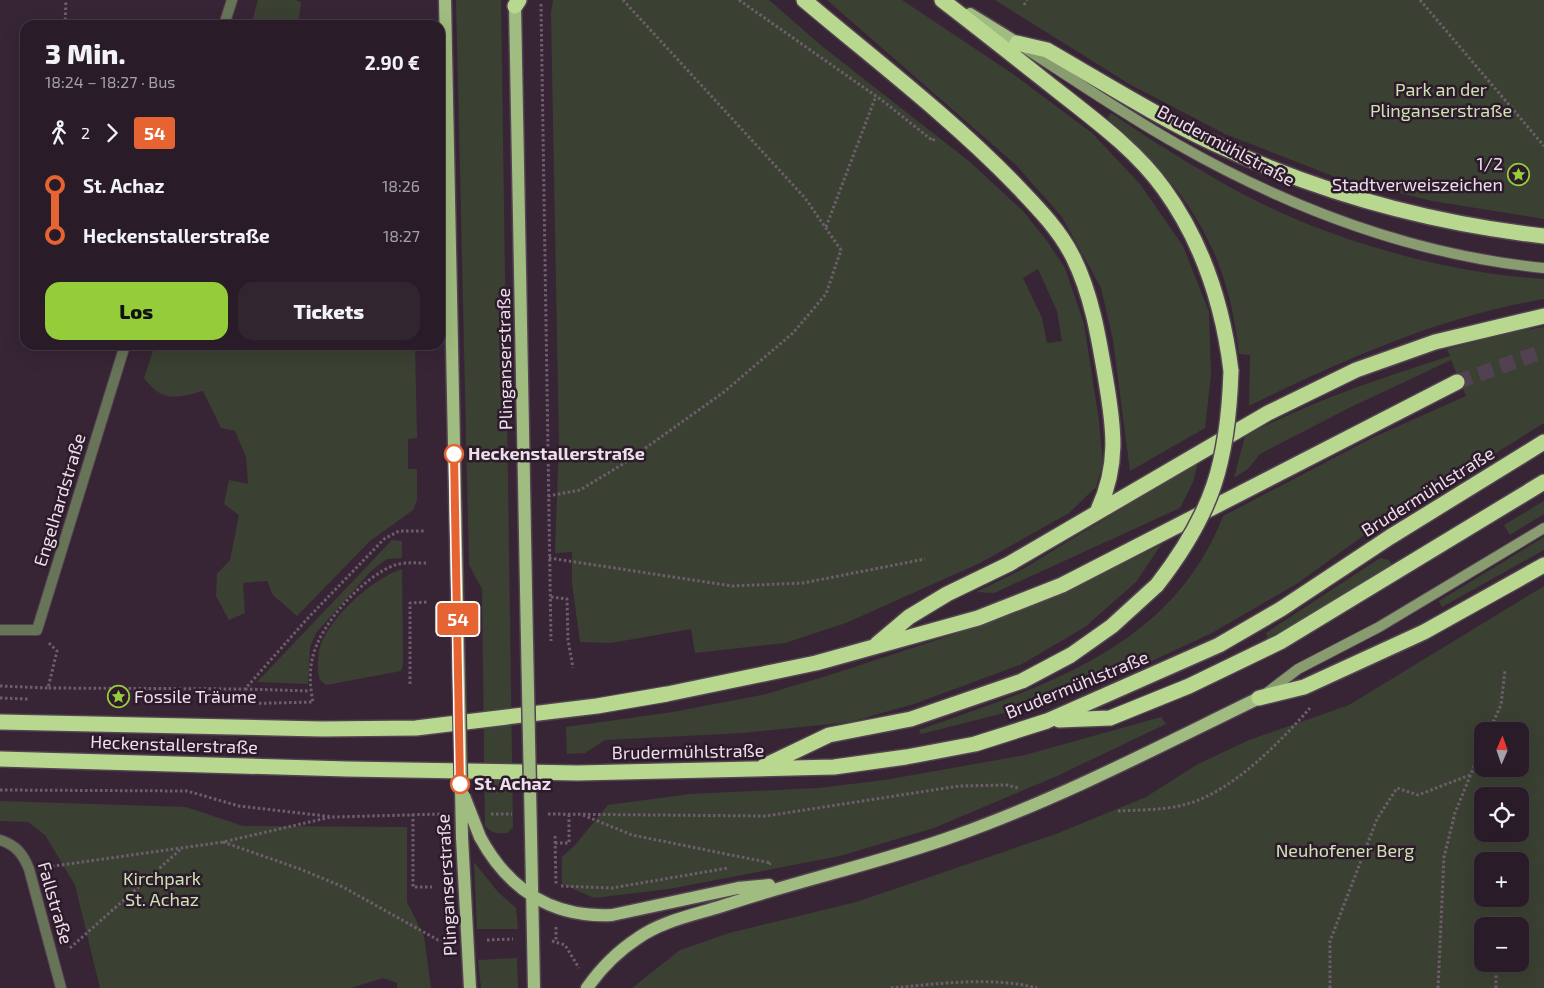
<!DOCTYPE html>
<html lang="de">
<head>
<meta charset="utf-8">
<style>
  :root { --surface:#291c28; --page:#312530; --text:#f1f3f6; --muted:#a5a1a8; --line:#453a45; --accent:#95cc3a }
  body { margin:0; font-family:"Exo 2",sans-serif; background:var(--page); color:var(--text); height:100vh; display:flex; flex-direction:column; font-size:19px; white-space:nowrap }
  * { box-sizing:border-box; margin:0 }
  p { font-size:16px; color:var(--muted) }
  .icon { flex:none; width:28px; height:28px; fill:none; stroke:currentColor; stroke-width:2; stroke-linecap:round; stroke-linejoin:round }
  .map { position:relative; flex:1; overflow:hidden }
  .sheet { position:absolute; left:20px; top:20px; width:425px; height:330px; display:flex; flex-direction:column; background:var(--surface); border-radius:15px; box-shadow:0 5px 20px #0002,0 0 0 1px var(--line) }
  .sheet>* { flex:none }
  .badge { padding:0 10px; border-radius:4px; font-size:18px; line-height:32px }
  .needle { width:32px; rotate:2deg }
  .controls { position:absolute; left:1474px; top:722px; display:grid; gap:10px }
  .controls a { display:grid; place-items:center; width:55px; height:55px; border-radius:10px; background:var(--surface); box-shadow:0 5px 20px #0002,0 0 0 1px var(--line); font-size:25px }
  .map>.badge { position:absolute; translate:-50% -50%; box-shadow:0 0 0 2px #fff }
  .legs { display:flex; align-items:center; gap:8px; height:55px; padding:0 25px; font-size:16px }
  .legs p { margin-inline-start:auto }
  .overview { display:flex; align-items:center; justify-content:space-between; height:85px; padding:0 25px }
  h1 { font-size:28px; font-weight:800; line-height:38px }
  .cta { display:flex; gap:10px; margin-top:auto; padding:10px 25px }
  .cta a { flex:1; height:58px; border-radius:15px; background:var(--accent); color:#111; font-size:20px; font-weight:800; line-height:58px; text-align:center }
  .cta a+a { background:var(--page); color:var(--text) }
  ul { padding:0 25px; list-style:none }
  li { display:flex; align-items:center; gap:18px; height:50px; font-size:19px }
  li i { display:grid; place-items:center; width:8px; height:100%; margin:0 6px; background:currentColor }
  li i::after { content:''; width:12px; height:12px; margin:-6px; border:4px solid; border-radius:50%; background:var(--surface) }
  li p { margin-inline-start:auto }
  li:first-child i { background:linear-gradient(#0000 50%,currentColor 0) }
  li:last-child i { background:linear-gradient(currentColor 50%,#0000 0) }
  .map>svg:first-child { display:block }
</style>
</head>
<body>
<div class="map">
<svg width="1544" height="988" viewBox="0 0 1544 988">
  <rect width="100%" height="100%" fill="#372535"/>
  <!-- green -->
  <path fill="#3a4132" fill-rule="evenodd" d="M258,0H295L301,2L298,25H251Z
    M456,0H501L513,827L507,833C497,834 492,833 485,826L482,589L469,565Z
    M553,0H769L823,47L970,162L1023,211L1047,241L1065,268L1084,324L1099,421L1103,463L1096,487L1069,513L980,563L846,623L785,643L695,653L691,629L611,643L580,642L572,583V552L555,553L559,443L551,13ZM1038,269L1057,311L1062,341L1047,343L1042,318L1023,278Z
    M827,0H902L1013,74L1092,133L1140,184L1183,246L1209,312L1211,375L1205,428L1130,471L1113,340L1101,288L1062,217L1016,165Z
    M995,0H1544V219L1432,201L1335,177L1225,134L1131,85Z
    M1111,113C1172,154 1236,195 1305,223C1380,253 1464,274 1544,279V299C1439,317 1343,360 1249,406L1250,355L1239,354C1228,248 1186,187 1107,118Z
    M1544,327V423L1363,536L1298,583L1212,633L1113,679L1020,709L921,734L919,730C1041,687 1172,649 1223,516L1372,438L1466,396L1451,360L1349,408L1260,454L1248,469L1234,478L1245,436C1309,402 1381,378 1450,356L1447,349L1514,332Z
    M155,345H415L417,438L408,439V469H417V500L413,510L370,541L297,616L273,595L267,581L243,583L245,613L229,620L216,596L217,574L230,560L239,515L224,504L229,480L248,484L246,457L235,431L221,428L203,391C176,398 163,403 144,378Z
    M1198,462L1193,482L1180,508L994,593L976,592L1023,569Z
    M1544,501V514L1510,535L1504,525Z
    M1544,537V550L1442,607L1439,601Z
    M392,540L402,541V558L387,559L371,571L316,633L310,647L308,684L257,682Z
    M1161,545L1136,582L1085,627L1022,664L914,704L850,722L743,733L605,740L585,753L567,754L566,727L673,712L766,694L833,674L970,629L1080,584Z
    M1380,558L1389,560L1394,568L1268,638L1266,633Z
    M402,569L403,664L401,671L326,685C318,680 318,675 318,665C318,661 318,655 319,650C327,619 373,578 402,569Z
    M1544,586V988H632L680,950L729,933L856,902L1056,834L1146,797L1198,764L1249,740L1349,705ZM1482,731H1520V769H1482ZM1482,796H1520V834H1482ZM1482,861H1520V899H1482ZM1482,926H1520V964H1482Z
    M1161,717L1166,724L1057,776L934,828L840,856L669,889L594,898L562,884V857L575,845L608,805L690,794L818,788L885,780L1025,755Z
    M0,801L186,807L243,826L407,827V902L424,936L431,988H397V983L383,978L351,988H100L75,885L45,835L28,822L0,821Z
    M474,862L498,892L516,908L518,929H477Z
    M517,958L518,988H481L478,960Z"/>
  <g fill="none" stroke-linecap="round" stroke-linejoin="round">
    <!-- highway-tunnel -->
    <path stroke="#524150" stroke-width="15" stroke-dasharray="15 8" stroke-linecap="butt" d="M1457,382L1544,351"/>
    <defs>
      <path id="street" d="M224,25L232,0
        M0,630H37L125,345
        M0,840C16,845 23,854 29,869L61,988"/>
      <path id="secondary" d="M1026,49C1076,81 1125,115 1177,144C1291,209 1413,255 1544,268
        M1264,695L1298,669L1379,627L1544,528"/>
      <path id="primary" d="M445,0L458,642
        M515,6L527,641
        M970,14L1017,43
        M531,836L534,988
        M462,837L470,988
        M480,837C508,889 552,918 612,915L738,888L769,885
        M587,988C601,968 618,951 638,938C662,921 694,915 722,906C800,880 880,863 957,835C1061,798 1160,746 1259,698"/>
      <path id="highway" d="M804,0C875,60 950,117 1015,184C1036,206 1059,229 1073,257C1092,295 1099,339 1106,381C1114,428 1119,465 1098,510
        M942,0C981,30 1020,61 1058,91C1096,121 1136,150 1164,189C1203,243 1223,306 1231,371
        M515,6L519,0
        M1017,43L1047,50C1101,81 1156,116 1213,143C1317,192 1429,223 1544,236
        M877,644L909,617L947,594L1009,564L1268,413L1356,370L1435,342L1544,316
        M1259,698L1304,687L1424,632L1544,565
        M1059,720L1110,718L1189,686L1280,642L1544,482
        M0,722L322,729L416,728L597,706L667,694L816,663L978,618L1062,585L1457,382
        M0,759L347,769L578,773L834,767L906,757L975,744L1047,721L1219,645L1281,609L1390,537L1544,442
        M764,766L829,735L911,719L1022,681L1071,655L1112,626L1157,585"/>
    </defs>
    <!-- street casing -->
    <use href="#street" stroke="#544352" stroke-width="12"/>
    <!-- secondary casing -->
    <use href="#secondary" stroke="#544352" stroke-width="12"/>
    <!-- primary casing -->
    <use href="#primary" stroke="#544352" stroke-width="15"/>
    <!-- highway casing -->
    <use href="#highway" stroke="#544352" stroke-width="18"/>
    <!-- path -->
    <path stroke="#6e5e6d" stroke-width="3" stroke-dasharray="2.5 2.5" stroke-linecap="butt" d="M739,0L883,101L933,141L935,137
      M1420,0L1544,146
      M541,4L551,641
      M1024,5L1027,0
      M65,25L66,0
      M826,227L876,96
      M548,496L580,490L623,464L724,392L793,333L826,294L841,250L805,198L623,0
      M549,558L732,586L803,583L925,559
      M551,597L567,599L568,640L573,668
      M49,643L57,651L48,688L245,689L307,619L384,539L399,531H426
      M410,684V603L427,602
      M0,686L48,688
      M245,689L310,691
      M0,698L28,699
      M234,704L313,702C310,688 309,669 313,656C321,623 364,576 395,565C404,562 417,563 426,563
      M1489,731L1501,705L1505,670
      M0,790L187,791L239,806L334,817L442,814
      M1118,811C1141,810 1166,810 1187,804C1233,791 1279,743 1310,708
      M413,814V887H432
      M491,814H512
      M548,814L766,816L959,786L1007,785L1018,788
      M583,815L632,835L771,863L769,864
      M555,836L556,886
      M223,842L300,869L341,886L438,940H448
      M555,843H569V813
      M47,867L223,842L331,817
      M561,886L612,888L728,868
      M556,927V941
      M487,940L513,939
      M552,941L565,945L579,968
      M70,948L181,849
      M891,988C938,984 991,976 1037,988
      M1330,988V941L1377,819L1397,788L1418,795L1470,775
      M1438,988L1444,857L1455,813L1482,747
      M1496,988V964"/>
    <!-- street -->
    <use href="#street" stroke="#677457" stroke-width="10"/>
    <!-- secondary -->
    <use href="#secondary" stroke="#889c6f" stroke-width="10"/>
    <!-- primary -->
    <use href="#primary" stroke="#a1bc80" stroke-width="12"/>
    <!-- highway -->
    <use href="#highway" stroke="#b8d890" stroke-width="15"/>
    <defs>
      <path id="primary-bridge" d="M527,641L531,836
        M458,642L462,837
        M464,796L480,837"/>
      <path id="highway-bridge" d="M1157,585C1213,513 1228,462 1231,371"/>
    </defs>
    <!-- primary-bridge casing -->
    <use href="#primary-bridge" stroke="#544352" stroke-width="15" stroke-linecap="butt"/>
    <!-- highway-bridge casing -->
    <use href="#highway-bridge" stroke="#544352" stroke-width="18" stroke-linecap="butt"/>
    <!-- primary-bridge -->
    <use href="#primary-bridge" stroke="#a1bc80" stroke-width="12"/>
    <!-- highway-bridge -->
    <use href="#highway-bridge" stroke="#b8d890" stroke-width="15"/>
  </g>
  <g fill="none" stroke-linecap="round" stroke-linejoin="round">
    <defs>
      <path id="line-1" d="M454,454L460,784"/>
    </defs>
    <!-- line-1 casing -->
    <use href="#line-1" stroke="#fff" stroke-width="11"/>
    <!-- line-1 -->
    <use href="#line-1" stroke="#e66432" stroke-width="8"/>
  </g>
  <!-- icons -->
  <defs>
    <symbol id="sight-ring" viewBox="-11 -11 22 22"><circle r="9.5" fill="#2d1b2b" stroke="#95cc3a" stroke-width="1.5"/><path d="M0-6L1.8-2.2L6-1.7L2.9 1.2L3.7 5.4L0 3.3L-3.7 5.4L-2.9 1.2L-6-1.7L-1.8-2.2Z" fill="#95cc3a"/></symbol>
  </defs>
  <g fill-rule="evenodd">
    <use href="#sight-ring" x="1506" y="162" width="25" height="25"/>
    <use href="#sight-ring" x="106" y="684" width="25" height="25"/>
  </g>
  <!-- markers -->
  <g fill="#fff" stroke="#e66432" stroke-width="2.5">
    <circle cx="454" cy="454" r="9"/>
    <circle cx="460" cy="784" r="9"/>
  </g>
  <g text-anchor="middle" stroke-width="5" stroke-linejoin="round" paint-order="stroke">
    <!-- park labels -->
    <g font-size="18" fill="#cde4b2" stroke="#2d1b2b">
      <text x="1441" y="96">Park an der<tspan x="1441" dy="21">Plinganserstraße</tspan></text>
      <text x="1345" y="857">Neuhofener Berg</text>
      <text x="162" y="885">Kirchpark<tspan x="162" dy="21">St. Achaz</tspan></text>
    </g>
    <!-- street labels -->
    <g font-size="18" fill="#ebdfea" stroke="#2d1b2b">
      <text transform="translate(1226 146) rotate(28)" y="6">Brudermühlstraße</text>
      <text transform="translate(505 359) rotate(-91)" y="6">Plinganserstraße</text>
      <text transform="translate(1428 492) rotate(-32)" y="6">Brudermühlstraße</text>
      <text transform="translate(60 500) rotate(-73)" y="6">Engelhardstraße</text>
      <text transform="translate(1077 685) rotate(-22)" y="6">Brudermühlstraße</text>
      <text transform="translate(174 745) rotate(2)" y="6">Heckenstallerstraße</text>
      <text transform="translate(688 752) rotate(-1)" y="6">Brudermühlstraße</text>
      <text transform="translate(447 885) rotate(-93)" y="6">Plinganserstraße</text>
      <text transform="translate(55 903) rotate(74)" y="6">Fallstraße</text>
    </g>
    <!-- poi labels -->
    <g font-size="18" fill="#ebdfea" stroke="#2d1b2b" text-anchor="end">
      <text x="1503" y="170">1/2<tspan x="1503" dy="21">Stadtverweiszeichen</tspan></text>
      <text x="134" y="703" text-anchor="start">Fossile Träume</text>
    </g>
    <!-- stop labels -->
    <g font-size="18" font-weight="bold" fill="#ebdfea" stroke="#2d1b2b" text-anchor="start">
      <text x="468" y="460">Heckenstallerstraße</text>
      <text x="474" y="790">St. Achaz</text>
    </g>
  </g>
</svg>
<div class="controls">
<a><svg class="needle" viewBox="-14 -14 28 28"><path d="M0-13l5 13h-10z" fill="#e53935"/><path d="M0 13l5-13h-10z" fill="#a5a1a8"/></svg></a>
<a><svg class="icon" aria-label="locate" viewBox="0 0 24 24"><circle cx="12" cy="12" r="6"/><path d="M12 2v4M12 18v4M2 12h4M18 12h4"/></svg></a>
<a>+</a>
<a>−</a>
</div>
<b class="badge" style="left:458px;top:619px;background:#e66432;color:#fff">54</b>
<section class="sheet">
<div class="overview"><div><h1>3 Min.</h1><p>18:24 – 18:27 · Bus</p></div><b>2.90 €</b></div>
<div class="legs"><svg class="icon" aria-label="walk" viewBox="0 0 24 24"><circle cx="13" cy="4" r="2"/><path d="M13 8l-2 6 4 7M11 14l-3 7M7 12l3-4h3l4 4"/></svg>2<svg class="icon" aria-label="forward" viewBox="0 0 24 24"><path d="M9 5l7 7-7 7"/></svg><b class="badge" style="background:#e66432;color:#fff">54</b></div>
<ul>
<li><i style="color:#e66432"></i><b>St. Achaz</b><p>18:26</p></li>
<li><i style="color:#e66432"></i><b>Heckenstallerstraße</b><p>18:27</p></li>
</ul>
<div class="cta"><a>Los</a><a>Tickets</a></div>
</section>
</div>
</body>
</html>
